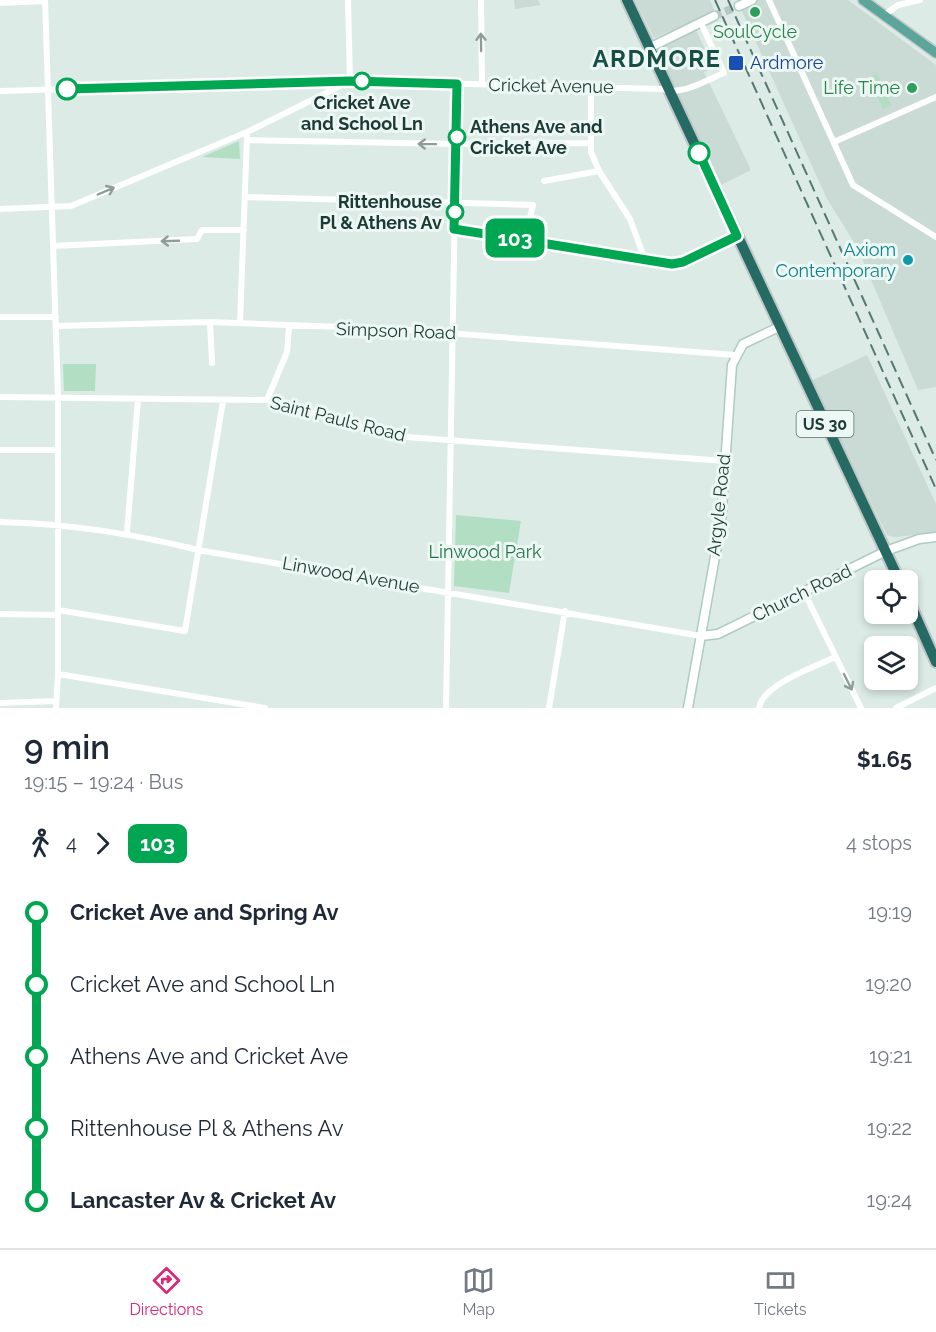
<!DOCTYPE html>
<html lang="en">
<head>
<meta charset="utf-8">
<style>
  :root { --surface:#fff; --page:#f2f2f3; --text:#1f2937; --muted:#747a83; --line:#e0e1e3; --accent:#db2777 }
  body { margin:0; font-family:Raleway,sans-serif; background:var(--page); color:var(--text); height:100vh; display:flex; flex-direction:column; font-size:22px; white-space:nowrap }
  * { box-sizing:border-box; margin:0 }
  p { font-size:20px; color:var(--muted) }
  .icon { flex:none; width:33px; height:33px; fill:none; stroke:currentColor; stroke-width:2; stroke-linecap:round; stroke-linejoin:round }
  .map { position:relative; height:708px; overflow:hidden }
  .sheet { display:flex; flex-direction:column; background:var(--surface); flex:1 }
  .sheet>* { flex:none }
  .badge { padding:0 12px; border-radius:9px; font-size:21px; line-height:39px }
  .tools { position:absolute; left:864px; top:570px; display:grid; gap:12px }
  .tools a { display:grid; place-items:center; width:54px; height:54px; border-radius:9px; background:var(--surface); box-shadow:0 3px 9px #0003; font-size:30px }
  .map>.badge { position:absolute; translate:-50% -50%; box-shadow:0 0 0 3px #fff }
  .legs { display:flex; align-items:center; gap:9px; height:66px; padding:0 24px; font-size:20px }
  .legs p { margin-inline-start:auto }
  .head { display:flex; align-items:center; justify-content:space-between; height:102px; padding:0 24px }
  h1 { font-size:33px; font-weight:600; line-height:45px }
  ul { padding:0 24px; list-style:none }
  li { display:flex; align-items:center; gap:21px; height:72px; font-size:22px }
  li i { display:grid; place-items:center; width:9px; height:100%; margin:0 8px; background:currentColor }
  li i::after { content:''; width:15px; height:15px; margin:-8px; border:4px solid; border-radius:50%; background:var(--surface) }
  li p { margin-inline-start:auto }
  li:first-child i { background:linear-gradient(#0000 50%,currentColor 0) }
  li:last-child i { background:linear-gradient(currentColor 50%,#0000 0) }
  .menu { display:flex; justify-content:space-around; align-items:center; height:84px; border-top:2px solid var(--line); background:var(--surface); font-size:16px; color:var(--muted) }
  .menu a { display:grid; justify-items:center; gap:3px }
  .menu .selected { color:var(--accent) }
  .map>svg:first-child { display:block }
</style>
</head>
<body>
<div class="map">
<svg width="936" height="708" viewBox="0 0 936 708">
  <defs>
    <pattern id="grass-tufts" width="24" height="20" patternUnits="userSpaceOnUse" patternTransform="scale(1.5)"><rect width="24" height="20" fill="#b2dfc3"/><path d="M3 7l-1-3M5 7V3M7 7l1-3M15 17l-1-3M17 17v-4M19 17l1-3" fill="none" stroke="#99c0a8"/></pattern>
  </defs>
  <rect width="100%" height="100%" fill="#dcebe6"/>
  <!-- built -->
  <path fill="#cadad5" d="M514,0H538L541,5L515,9Z
    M635,0H710L715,12L654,38Z
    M737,0H848L936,65V387L918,390L858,249L826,197Z
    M696,30L714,68L704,72L751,170L721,185L656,48Z
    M867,355L936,504V533L894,537L887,535L811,381Z"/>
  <!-- grass -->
  <path fill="url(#grass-tufts)" d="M877,74L892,105L883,109L869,78Z"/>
  <!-- green -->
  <path fill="#b2dfc3" d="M239,141L240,159L202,157Z
    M63,364H96L95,391H64Z
    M456,515L521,521L509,593L454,586Z"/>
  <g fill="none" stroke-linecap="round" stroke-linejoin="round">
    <!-- secondary-tunnel -->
    <path stroke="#b6c8c3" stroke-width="8" stroke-dasharray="8 4" stroke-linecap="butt" d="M714,16L739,6"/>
    <defs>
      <path id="secondary" d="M739,6L752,0
        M649,48L714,16
        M454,229L672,264L683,262L737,236
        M701,636L718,634L886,551L919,539L936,537
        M688,708L721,523L732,365L743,344L779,327"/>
      <path id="primary" d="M863,0L936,53"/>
      <path id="highway" d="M627,0L899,580
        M908,599L936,662"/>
    </defs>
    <!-- secondary casing -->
    <use href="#secondary" stroke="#aecbc4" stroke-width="11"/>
    <!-- primary casing -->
    <use href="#primary" stroke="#c0c8c7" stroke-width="12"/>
    <!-- highway casing -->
    <use href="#highway" stroke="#c0c8c7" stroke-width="14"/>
    <!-- street -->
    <path stroke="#fff" stroke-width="6" d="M45,0L58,397V674L56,708
      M481,0L482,84
      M769,0L853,185L936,237
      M0,3L45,1
      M883,16L898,5L920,0
      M591,87V152L599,171L630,219L645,260
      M0,91L350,81L661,89C682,96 704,81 724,73L701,23
      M247,140L456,144L591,143
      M834,142L936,97
      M544,181L599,171
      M246,197L533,205L525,240
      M0,209L71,206L247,132L350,81L348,0
      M53,246L197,239L202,230H244
      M0,317H56
      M210,322L212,363
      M240,323L247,136
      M56,326L210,322L395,329L735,355
      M0,397L267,400L394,436L724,461
      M267,400L287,352L289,327
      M0,450H58
      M0,522C70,524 130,533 198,550L701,636
      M127,532L138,399
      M804,592L861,708
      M58,610L185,631L223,401
      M0,614L58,615
      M58,674L265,708
      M0,703L56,701
      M446,708L457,84
      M549,708L565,611
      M759,708C763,684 815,667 835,657
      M896,708L936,688"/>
    <!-- secondary -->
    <use href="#secondary" stroke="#fff" stroke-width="8"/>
    <!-- primary -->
    <use href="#primary" stroke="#5ba59a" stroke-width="9"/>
    <!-- highway -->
    <use href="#highway" stroke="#256a63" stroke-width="10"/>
    <!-- rail -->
    <path stroke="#567772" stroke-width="2" stroke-dasharray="12 6" stroke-linecap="butt" d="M715,0L936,489
      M728,0L936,460"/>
  </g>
  <!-- one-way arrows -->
  <defs><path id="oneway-shaft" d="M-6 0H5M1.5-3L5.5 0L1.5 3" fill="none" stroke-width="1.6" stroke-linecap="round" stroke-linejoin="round" transform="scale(1.5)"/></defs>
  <g stroke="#8e9d9a">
    <use href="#oneway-shaft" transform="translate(481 42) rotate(-91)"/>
    <use href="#oneway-shaft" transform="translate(427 144) rotate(-179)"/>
    <use href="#oneway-shaft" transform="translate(106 191) rotate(-23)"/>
    <use href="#oneway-shaft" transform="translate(170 241) rotate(178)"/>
    <use href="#oneway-shaft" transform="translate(848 682) rotate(63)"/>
  </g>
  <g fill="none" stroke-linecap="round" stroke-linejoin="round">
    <defs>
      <path id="line-1" d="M67,89L350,81L457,84L454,229L672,264L683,262L737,236L699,153"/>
    </defs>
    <!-- line-1 casing -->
    <use href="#line-1" stroke="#fff" stroke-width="14"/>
    <!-- line-1 -->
    <use href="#line-1" stroke="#00a651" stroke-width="9"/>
  </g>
  <!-- markers -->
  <g fill="#2e9e5b" stroke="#edf7f3" stroke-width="2">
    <circle cx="755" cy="12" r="6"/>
    <circle cx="912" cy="88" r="6"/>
  </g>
  <rect fill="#1a4fb4" stroke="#edf7f3" stroke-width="2" x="728" y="55" width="16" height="16" rx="3"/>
  <g fill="#fff" stroke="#00a651" stroke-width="3">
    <circle cx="362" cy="81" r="8"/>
    <circle cx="67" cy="89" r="10"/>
    <circle cx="457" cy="137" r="8"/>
    <circle cx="699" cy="153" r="10"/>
    <circle cx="455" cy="212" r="8"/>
  </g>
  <circle fill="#0f9aa8" stroke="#edf7f3" stroke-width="2" cx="908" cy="260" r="6"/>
  <g text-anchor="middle" stroke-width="6" stroke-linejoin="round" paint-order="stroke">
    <!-- shield labels -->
    <rect fill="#edf7f3" stroke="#5b736f" stroke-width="1.5" x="796.5" y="411" width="57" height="26" rx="4.5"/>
    <g font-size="16" font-weight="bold" fill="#1d3b36">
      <text x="825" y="430">US 30</text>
    </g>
    <!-- leisure labels -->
    <g font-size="18" fill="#27864d" stroke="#edf7f3">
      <text x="755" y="38">SoulCycle</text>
      <text x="900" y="94" text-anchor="end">Life Time</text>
    </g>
    <!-- transit labels -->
    <g font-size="18" fill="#164399" stroke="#edf7f3" text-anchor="start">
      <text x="750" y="69">Ardmore</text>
    </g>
    <!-- street labels -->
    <g font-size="18" fill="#1d3b36" stroke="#edf7f3">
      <text transform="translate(551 86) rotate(1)" y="6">Cricket Avenue</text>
      <text transform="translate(396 331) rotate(2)" y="6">Simpson Road</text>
      <text transform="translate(338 419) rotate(14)" y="6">Saint Pauls Road</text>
      <text transform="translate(719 505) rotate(-84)" y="6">Argyle Road</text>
      <text transform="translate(351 575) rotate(10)" y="6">Linwood Avenue</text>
      <text transform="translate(802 593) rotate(-26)" y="6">Church Road</text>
    </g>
    <!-- stop labels -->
    <g font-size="18" font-weight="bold" fill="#1d3b36" stroke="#edf7f3">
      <text x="362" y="109">Cricket Ave<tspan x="362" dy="21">and School Ln</tspan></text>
      <text x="470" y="133" text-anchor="start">Athens Ave and<tspan x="470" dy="21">Cricket Ave</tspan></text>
      <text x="442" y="208" text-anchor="end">Rittenhouse<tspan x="442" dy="21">Pl &amp; Athens Av</tspan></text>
    </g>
    <!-- culture labels -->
    <g font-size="18" fill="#0d838f" stroke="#edf7f3" text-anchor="end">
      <text x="896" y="256">Axiom<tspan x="896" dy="21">Contemporary</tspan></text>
    </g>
    <!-- park labels -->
    <g font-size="18" fill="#23764b" stroke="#edf7f3">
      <text x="485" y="558">Linwood Park</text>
    </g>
    <!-- district labels -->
    <g font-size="24" font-weight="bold" letter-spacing="1.5" fill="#174f47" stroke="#edf7f3">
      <text x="657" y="67">ARDMORE</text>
    </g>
  </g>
</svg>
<div class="tools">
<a><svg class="icon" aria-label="locate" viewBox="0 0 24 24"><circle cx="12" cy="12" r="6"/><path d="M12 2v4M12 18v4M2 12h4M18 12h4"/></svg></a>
<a><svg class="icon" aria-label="layers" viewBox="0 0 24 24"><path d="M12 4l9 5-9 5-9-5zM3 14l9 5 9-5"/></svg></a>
</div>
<b class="badge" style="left:515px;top:238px;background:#00a651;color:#fff">103</b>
</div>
<section class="sheet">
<div class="head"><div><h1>9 min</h1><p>19:15 – 19:24 · Bus</p></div><b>$1.65</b></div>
<div class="legs"><svg class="icon" aria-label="walk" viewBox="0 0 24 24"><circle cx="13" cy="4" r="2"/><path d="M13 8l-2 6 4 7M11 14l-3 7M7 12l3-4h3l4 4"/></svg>4<svg class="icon" aria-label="forward" viewBox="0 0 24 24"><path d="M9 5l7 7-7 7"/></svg><b class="badge" style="background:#00a651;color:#fff">103</b><p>4 stops</p></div>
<ul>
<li><i style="color:#00a651"></i><b>Cricket Ave and Spring Av</b><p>19:19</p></li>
<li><i style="color:#00a651"></i><span>Cricket Ave and School Ln</span><p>19:20</p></li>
<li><i style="color:#00a651"></i><span>Athens Ave and Cricket Ave</span><p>19:21</p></li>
<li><i style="color:#00a651"></i><span>Rittenhouse Pl &amp; Athens Av</span><p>19:22</p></li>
<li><i style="color:#00a651"></i><b>Lancaster Av &amp; Cricket Av</b><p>19:24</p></li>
</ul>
</section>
<nav class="menu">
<a class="selected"><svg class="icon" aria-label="directions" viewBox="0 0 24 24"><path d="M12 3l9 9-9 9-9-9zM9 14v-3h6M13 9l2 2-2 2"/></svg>Directions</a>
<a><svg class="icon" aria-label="map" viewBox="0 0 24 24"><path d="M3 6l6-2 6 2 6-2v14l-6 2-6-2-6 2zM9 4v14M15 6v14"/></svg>Map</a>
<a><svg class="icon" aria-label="tickets" viewBox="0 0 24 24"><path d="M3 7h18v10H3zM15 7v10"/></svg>Tickets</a>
</nav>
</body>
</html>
